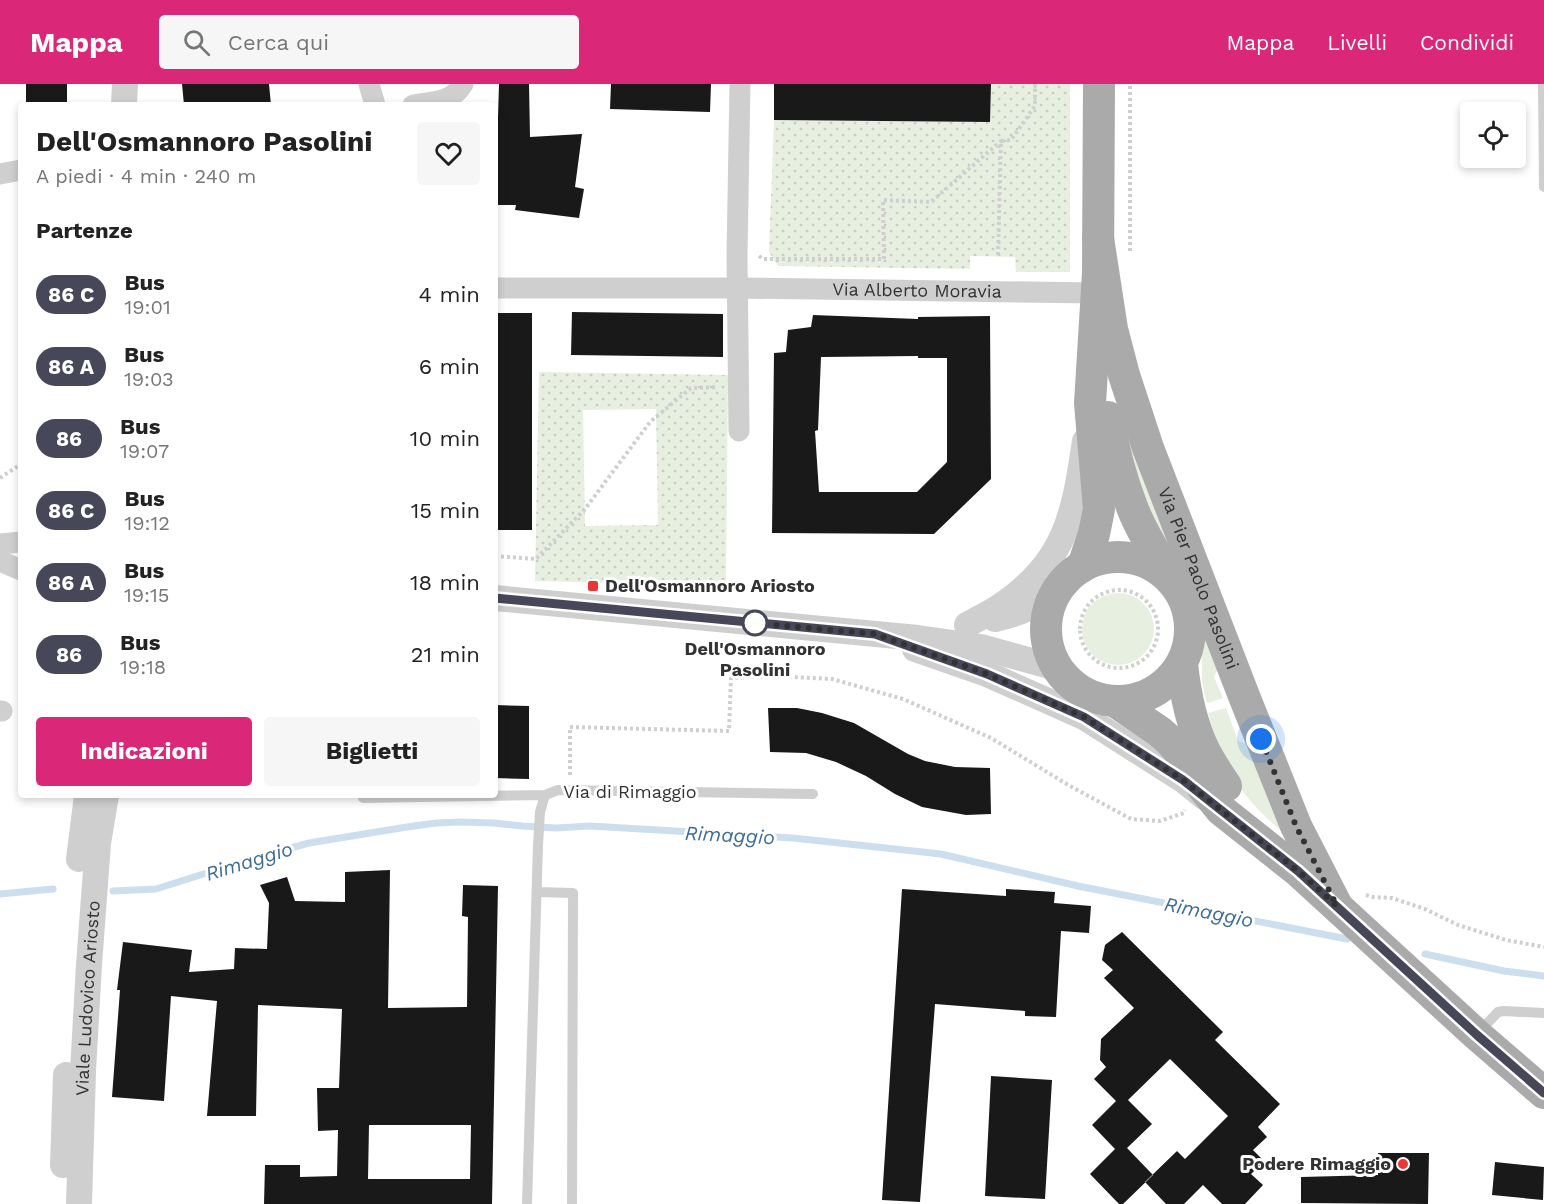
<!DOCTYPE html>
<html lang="it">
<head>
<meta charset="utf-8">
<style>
  :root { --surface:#fff; --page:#f6f6f6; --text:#222; --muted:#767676; --accent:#db2777 }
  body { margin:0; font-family:"Work Sans",sans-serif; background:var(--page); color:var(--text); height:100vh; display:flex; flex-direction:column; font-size:22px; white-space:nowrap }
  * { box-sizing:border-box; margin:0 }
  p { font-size:20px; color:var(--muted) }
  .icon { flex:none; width:33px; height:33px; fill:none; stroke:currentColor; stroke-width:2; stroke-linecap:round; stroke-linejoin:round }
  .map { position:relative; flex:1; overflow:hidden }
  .side { position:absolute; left:18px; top:18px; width:480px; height:696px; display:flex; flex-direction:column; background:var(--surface); border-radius:6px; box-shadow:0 3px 9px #0003 }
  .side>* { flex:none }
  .badge { padding:0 12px; border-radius:20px; font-size:21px; line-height:39px }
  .fabs { position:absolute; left:1460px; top:18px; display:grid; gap:12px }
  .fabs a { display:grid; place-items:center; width:66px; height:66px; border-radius:6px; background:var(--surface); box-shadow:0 3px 9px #0003; font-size:30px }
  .you { position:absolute; width:30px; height:30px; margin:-15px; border:4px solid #fff; border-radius:50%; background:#1a73e8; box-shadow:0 0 0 9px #1a73e833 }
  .map>.badge { position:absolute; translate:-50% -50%; box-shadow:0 0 0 3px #fff }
  h2 { padding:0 18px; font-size:22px; line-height:54px }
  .round { display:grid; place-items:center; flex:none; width:63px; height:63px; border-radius:6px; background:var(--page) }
  .summary { display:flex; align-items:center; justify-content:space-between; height:102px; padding:0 18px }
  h1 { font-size:28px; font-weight:700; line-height:45px }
  .action { display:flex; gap:12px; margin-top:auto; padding:12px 18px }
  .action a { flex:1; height:69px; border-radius:6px; background:var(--accent); color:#fff; font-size:24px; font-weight:700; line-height:69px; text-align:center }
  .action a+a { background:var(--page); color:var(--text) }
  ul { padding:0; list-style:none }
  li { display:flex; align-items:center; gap:18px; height:72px; padding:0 18px }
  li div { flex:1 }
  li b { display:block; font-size:22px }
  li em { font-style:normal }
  li .badge { min-width:66px; font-weight:700; text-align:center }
  header { display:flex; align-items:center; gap:36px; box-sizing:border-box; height:84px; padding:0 30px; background:var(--accent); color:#fff }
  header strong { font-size:28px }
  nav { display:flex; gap:33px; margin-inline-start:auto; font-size:21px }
  .search { width:420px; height:54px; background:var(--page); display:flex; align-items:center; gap:15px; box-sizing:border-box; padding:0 21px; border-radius:6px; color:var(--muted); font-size:22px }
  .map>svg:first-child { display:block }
</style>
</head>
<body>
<header>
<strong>Mappa</strong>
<div class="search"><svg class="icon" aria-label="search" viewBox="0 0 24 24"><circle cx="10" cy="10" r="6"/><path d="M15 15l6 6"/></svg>Cerca qui</div>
<nav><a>Mappa</a><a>Livelli</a><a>Condividi</a></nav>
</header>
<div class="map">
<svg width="1544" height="1120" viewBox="0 0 1544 1120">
  <defs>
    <pattern id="park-dots" width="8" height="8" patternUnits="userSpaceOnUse" patternTransform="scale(1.5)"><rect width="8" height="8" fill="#e7efe1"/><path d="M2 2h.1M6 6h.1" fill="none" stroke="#c7cdc2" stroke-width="1.8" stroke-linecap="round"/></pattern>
  </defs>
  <rect width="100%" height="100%" fill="#fff"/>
  <!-- grass -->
  <path fill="#e7efe1" d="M1125,330L1223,575L1214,593L1223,614L1208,619L1206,618L1202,596L1201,534L1198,520L1158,453L1125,366Z
    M1082 545a36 36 0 1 1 72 0a36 36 0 1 1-72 0Z
    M1226,624L1238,657L1257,663L1292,757C1277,743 1261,730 1248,714C1228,691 1216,658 1208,629Z"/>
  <!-- park -->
  <path fill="url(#park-dots)" fill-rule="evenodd" d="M991,0H1070V188H1016L1015,173L970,172V185L778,182L769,168L774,36L990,38Z
    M539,288L728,291L726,502L535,497ZM656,325L658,441L585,442L583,326Z"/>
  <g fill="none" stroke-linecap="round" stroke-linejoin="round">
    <!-- stream -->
    <path stroke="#cddfef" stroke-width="7" d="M113,807L156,805L257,773L309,759L407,743L436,739L460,738L494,739L522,742L556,744L590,742L793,754L941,770L1078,802L1347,855
      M0,810L53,805
      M1425,870L1504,887L1544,892"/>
  </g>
  <!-- building -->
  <path fill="#191919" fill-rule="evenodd" d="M26,0H67V21H26Z
    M182,0H269L271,21H184Z
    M499,0H529L530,53L582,50L575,103L584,105L579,134L515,126L516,121H495V33H498Z
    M611,0H711L710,28L610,25Z
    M774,0H991L990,38L774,36Z
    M572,228L723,230V273L571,271Z
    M495,229H532V446H495Z
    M813,231L918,235V233L990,232L991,395L934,450L772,449L774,269L786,268L788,246L811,243ZM918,272V274H947V378L917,408H819L815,347L818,346L821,273Z
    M495,621L529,622V695L495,694Z
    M768,624H797L822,629L854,639L908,670L925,677L955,683L990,684L991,730L966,731L922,723L895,710L866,692L836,678L806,669L770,668Z
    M390,786L388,924L467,923L468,833L462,832L463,801L498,802L492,1120H264L265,1081H300V1093L337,1092L338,1046L318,1047L317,1004H339L342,925L258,921L256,1032H207L217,917L171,912L164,1017L112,1013L120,906H117L123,858L192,866L189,888L234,885L235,864L267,865L269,819L260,801L287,793L295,817L345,818V788ZM369,1041H471L470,1095H368Z
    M902,805L1006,812V805L1055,808L1054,819L1091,822L1089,849L1061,847L1056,933L1025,932V927L935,920L920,1118L882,1116Z
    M1122,848L1223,948L1215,956L1280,1020L1258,1043L1267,1053L1253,1066L1264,1077L1251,1090L1263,1101L1245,1120H1222L1203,1101L1184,1120H1166L1145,1098L1177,1067L1185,1075L1228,1032L1170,975L1128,1016L1152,1040L1127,1064L1153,1091L1123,1120H1119L1090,1090L1115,1065L1092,1041L1116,1017L1094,995L1106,983L1100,976L1101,955L1134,924L1104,894L1113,886L1102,876L1105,861Z
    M991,992L1052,996L1045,1115L985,1112Z
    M1378,1069H1429L1428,1120L1301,1119V1093L1378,1091Z
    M1495,1078L1544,1083L1543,1116L1492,1111Z"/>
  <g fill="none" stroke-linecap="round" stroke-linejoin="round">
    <!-- path -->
    <path stroke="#cfcfcf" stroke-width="4" stroke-dasharray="3 3" stroke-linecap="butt" d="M1130,167V0
      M998,171L1001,57L1011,56L1035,22V0
      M759,172L763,175H884L883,116L931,118L1001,57
      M0,394L21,380
      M495,472L536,475L585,425L650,338L691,304L717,303
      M1080 545a39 39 0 1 1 78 0a39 39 0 1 1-78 0Z
      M570,691V643L729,647L731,594L771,592L832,595L903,615L991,654L1070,702L1131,735L1160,737L1184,729L1185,726
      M1366,811L1373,813L1392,814L1425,825L1458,841L1506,856L1544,863"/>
    <!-- service -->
    <path stroke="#cfcfcf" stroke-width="10" d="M1543,0L1544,103
      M363,714L545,711
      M537,808L573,809L572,1120
      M1479,948L1498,928L1503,927L1544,929
      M527,1120L538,761L540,728L545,711L558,706L813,710"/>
    <!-- minor -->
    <g stroke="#cfcfcf" stroke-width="21">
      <path d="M369,0L375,21"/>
      <path d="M413,21C432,18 452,19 463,0"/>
      <path d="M0,90L21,86"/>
      <path id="s1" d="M495,204H737L1097,209"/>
      <path d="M739,347L737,171L740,0"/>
      <path d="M0,460L21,458"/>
      <path d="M0,477L21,486"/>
      <path d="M0,627H2"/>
    </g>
    <!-- tertiary -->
    <g stroke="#cfcfcf" stroke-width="26">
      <path d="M124,21L125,0"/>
      <path d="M495,514L918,554L981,563L1057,584"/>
      <path d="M995,535C1022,529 1035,522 1057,506"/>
      <path d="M967,541C977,535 989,530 999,523C1066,478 1074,432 1085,357"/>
      <path d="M915,565L987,590L1084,633L1183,696L1204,713"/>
      <path d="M79,775L87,711"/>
      <path d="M63,1081L66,991"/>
      <path id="s2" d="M79,1120L83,987L89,881L98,759L106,711"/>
    </g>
    <!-- primary -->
    <g stroke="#aaa" stroke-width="32">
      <path id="s3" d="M1098,154L1112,245L1124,291L1148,364L1244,612L1296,742L1337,822"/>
      <path d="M1108,333C1113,364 1121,394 1132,423C1141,447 1156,470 1169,493"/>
      <circle cx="1118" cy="545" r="72"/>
      <path d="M1083,482L1094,450L1099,425L1090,319L1098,189L1099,0"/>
      <path d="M1182,580C1185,608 1191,639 1204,666C1210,678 1218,690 1226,702"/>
      <path d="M1116,618L1160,648L1169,656L1178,666L1204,705L1221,726L1298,787L1477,951L1544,1009"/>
    </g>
  </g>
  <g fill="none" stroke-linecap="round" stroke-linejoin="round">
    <defs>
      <path id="line" d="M495,514L875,550L987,590L1084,633L1183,696L1298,787L1477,951L1544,1009"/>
    </defs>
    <!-- line casing -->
    <use href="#line" stroke="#fff" stroke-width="14"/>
    <!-- line -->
    <use href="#line" stroke="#47475a" stroke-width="9"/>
    <!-- walk -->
    <path stroke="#323232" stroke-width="6" stroke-dasharray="0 10.8" d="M755,539L875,550L987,590L1084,633L1183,696L1298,787L1337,822L1296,742L1261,655"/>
  </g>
  <!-- markers -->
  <g fill="#eb3633" stroke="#fff" stroke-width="2">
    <rect x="587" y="496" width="12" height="12" rx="3"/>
    <circle cx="1403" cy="1080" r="6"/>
  </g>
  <circle fill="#fff" stroke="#47475a" stroke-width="3" cx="755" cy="539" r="12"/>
  <g text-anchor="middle" stroke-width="6" stroke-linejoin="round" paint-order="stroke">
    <!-- street labels -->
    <g font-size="18" fill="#323232" stroke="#fff">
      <text dy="6" stroke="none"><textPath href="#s1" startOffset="422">Via Alberto Moravia</textPath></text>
      <text dy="6" stroke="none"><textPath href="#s3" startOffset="356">Via Pier Paolo Pasolini</textPath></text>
      <text x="630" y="714">Via di Rimaggio</text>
      <text dy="6" stroke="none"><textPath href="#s2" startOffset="206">Viale Ludovico Ariosto</textPath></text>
    </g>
    <!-- poi labels -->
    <g font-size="18" font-weight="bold" fill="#323232" stroke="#fff" text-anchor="start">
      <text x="605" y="508">Dell'Osmannoro Ariosto</text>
      <text x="1391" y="1086" text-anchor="end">Podere Rimaggio</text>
    </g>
    <!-- stop labels -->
    <g font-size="18" font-weight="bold" fill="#323232" stroke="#fff">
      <text x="755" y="571">Dell'Osmannoro<tspan x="755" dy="21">Pasolini</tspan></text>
    </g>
    <!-- water labels -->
    <g font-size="20" font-style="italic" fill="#3c6c99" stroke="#fff">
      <text transform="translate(730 751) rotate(3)" y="7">Rimaggio</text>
      <text transform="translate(249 777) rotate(-17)" y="7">Rimaggio</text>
      <text transform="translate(1209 828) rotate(11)" y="7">Rimaggio</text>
    </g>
  </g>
</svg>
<div class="fabs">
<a><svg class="icon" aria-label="locate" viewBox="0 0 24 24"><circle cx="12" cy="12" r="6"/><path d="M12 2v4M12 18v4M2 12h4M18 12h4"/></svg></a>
</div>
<div class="you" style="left:1261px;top:655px"></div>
<section class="side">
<div class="summary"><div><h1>Dell'Osmannoro Pasolini</h1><p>A piedi · 4 min · 240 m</p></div><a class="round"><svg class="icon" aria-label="heart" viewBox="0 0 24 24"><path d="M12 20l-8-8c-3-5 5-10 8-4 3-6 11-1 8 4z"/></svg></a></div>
<h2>Partenze</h2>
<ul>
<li><span class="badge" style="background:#47475a;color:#fff">86 C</span><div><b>Bus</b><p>19:01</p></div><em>4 min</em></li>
<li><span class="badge" style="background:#47475a;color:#fff">86 A</span><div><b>Bus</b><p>19:03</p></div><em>6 min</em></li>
<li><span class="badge" style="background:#47475a;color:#fff">86</span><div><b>Bus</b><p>19:07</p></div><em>10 min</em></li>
<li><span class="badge" style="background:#47475a;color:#fff">86 C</span><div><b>Bus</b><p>19:12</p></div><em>15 min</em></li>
<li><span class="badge" style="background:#47475a;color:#fff">86 A</span><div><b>Bus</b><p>19:15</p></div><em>18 min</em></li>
<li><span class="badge" style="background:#47475a;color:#fff">86</span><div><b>Bus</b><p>19:18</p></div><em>21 min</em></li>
</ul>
<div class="action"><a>Indicazioni</a><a>Biglietti</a></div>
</section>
</div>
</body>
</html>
